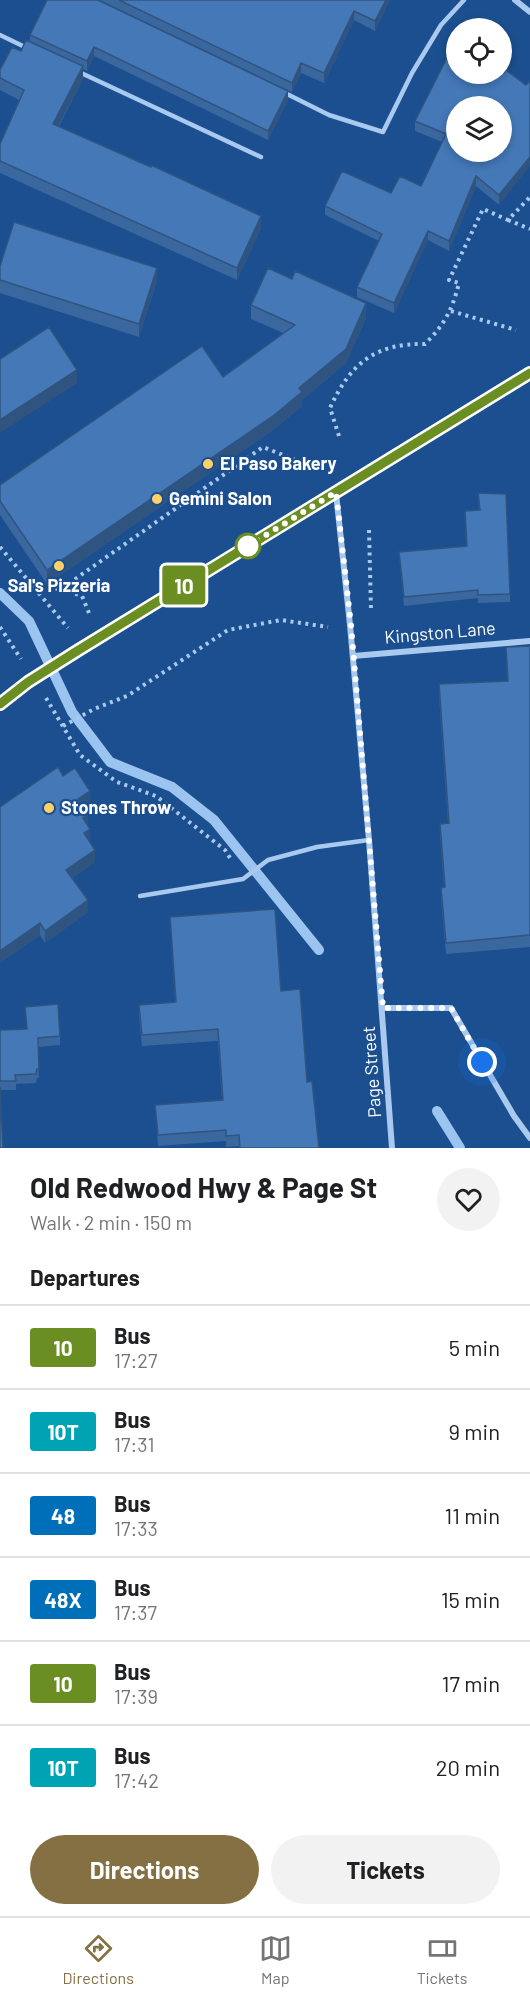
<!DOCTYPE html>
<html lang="en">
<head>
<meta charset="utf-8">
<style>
  :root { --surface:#fff; --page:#f2f2f2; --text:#202124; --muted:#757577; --line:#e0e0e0; --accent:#847042 }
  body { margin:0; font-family:Barlow,sans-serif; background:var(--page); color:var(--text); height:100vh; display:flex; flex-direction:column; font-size:22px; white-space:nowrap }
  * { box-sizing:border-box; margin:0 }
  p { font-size:20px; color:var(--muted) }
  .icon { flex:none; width:33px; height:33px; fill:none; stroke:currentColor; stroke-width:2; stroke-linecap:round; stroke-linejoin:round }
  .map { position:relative; height:1148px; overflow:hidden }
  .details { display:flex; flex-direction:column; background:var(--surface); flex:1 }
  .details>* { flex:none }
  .badge { padding:0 12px; border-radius:4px; font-size:21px; line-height:39px }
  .controls { position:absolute; left:446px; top:18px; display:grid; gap:12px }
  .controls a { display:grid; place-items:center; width:66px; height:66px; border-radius:50%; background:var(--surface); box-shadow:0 3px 9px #0003; font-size:30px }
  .you { position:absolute; width:30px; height:30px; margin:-15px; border:4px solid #fff; border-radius:50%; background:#1a73e8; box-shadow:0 0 0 9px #1a73e833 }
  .map>.badge { position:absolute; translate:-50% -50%; box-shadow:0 0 0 3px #fff }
  h2 { padding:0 30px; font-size:22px; line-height:54px }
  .round { display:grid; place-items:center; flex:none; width:63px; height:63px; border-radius:32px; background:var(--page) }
  .head { display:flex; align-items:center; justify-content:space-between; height:102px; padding:0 30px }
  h1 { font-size:28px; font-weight:700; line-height:45px }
  .action { display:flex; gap:12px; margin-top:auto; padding:12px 30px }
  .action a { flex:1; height:69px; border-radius:36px; background:var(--accent); color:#fff; font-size:24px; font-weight:700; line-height:69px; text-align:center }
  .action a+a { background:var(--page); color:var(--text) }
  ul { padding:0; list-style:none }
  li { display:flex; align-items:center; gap:18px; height:84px; padding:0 30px; border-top:2px solid var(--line) }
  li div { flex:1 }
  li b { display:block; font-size:22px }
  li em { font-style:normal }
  li .badge { min-width:66px; font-weight:700; text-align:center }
  .tab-bar { display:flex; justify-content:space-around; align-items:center; height:84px; border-top:2px solid var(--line); background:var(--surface); font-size:16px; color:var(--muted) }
  .tab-bar a { display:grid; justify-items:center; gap:3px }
  .tab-bar .current { color:var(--accent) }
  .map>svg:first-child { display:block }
</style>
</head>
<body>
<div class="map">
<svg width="530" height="1148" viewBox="0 0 530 1148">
  <rect width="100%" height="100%" fill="#1b4f8f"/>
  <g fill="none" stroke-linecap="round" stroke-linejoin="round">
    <!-- stream -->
    <path stroke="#9cc4f0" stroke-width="10" d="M0,593L29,621L72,712L110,762L172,787L214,820L319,950
      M437,1111L460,1148"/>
    <!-- path -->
    <path stroke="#a9c9ee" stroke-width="4" stroke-dasharray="3 4.5" stroke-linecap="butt" d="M508,220L530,229
      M451,311L516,330
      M339,436L330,408C350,364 375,343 425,344C445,324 452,310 459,283L449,280L483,209L508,220L530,197
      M369,530L371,610
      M0,547L68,628
      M33,587L61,589L263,447L315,468
      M61,589L82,596L89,613
      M0,627L21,659
      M46,698L80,755L117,782L156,796L225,850L232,861
      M63,726L94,709L127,696L228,630L281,620L328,627"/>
    <!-- service -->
    <path stroke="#a9c9ee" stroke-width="4.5" d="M0,35L27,48
      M79,72L261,157
      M285,93L329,115L383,132L412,73L441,25L464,0
      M140,896L243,879L268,860L317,847L369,840"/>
    <!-- minor -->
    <path stroke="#a9c9ee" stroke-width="6" d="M515,0L530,12
      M336,493L350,625L369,840L392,1148
      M353,656L530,641
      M383,1008H451L514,1116L530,1138"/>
    <!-- secondary -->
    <path stroke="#d6e6fa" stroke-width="12" d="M77,651L530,373
      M0,704L29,682"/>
    <!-- secondary-bridge -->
    <path stroke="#d6e6fa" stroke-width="12" d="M29,682L77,651"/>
  </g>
  <!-- wall -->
  <path fill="#3a679d" d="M47,0L288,100L268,140L94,56L87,71L83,69V79L59,126L261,228L237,280L0,173V144L19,100L0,90V70L30,42V35Z
    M99,0H390L375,31L354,20L324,83L301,73L292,92Z
    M501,74L499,205L476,186L449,251L428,240L394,313L357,297V287L379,241L325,215V206L391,193L421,186L442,142L415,131V121Z
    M0,266L157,281L139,337L0,293Z
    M251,305L366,318L346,363L302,400V406L273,430L47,584L0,515V485L223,377L283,333L251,319Z
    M478,493L510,594V602L478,603V598L404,606L399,552L466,546L465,511L479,510Z
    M530,646V947L446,954L441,899V888L444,887L440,835V824L448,823L439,696V684L507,681L506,647Z
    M63,776L90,803L84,807L88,826L90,842L95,862L72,878L88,912L45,943L40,935L0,963Z
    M170,917L281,991L307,1082L319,1148H239V1146L226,1147V1141L158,1146L155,1105L222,1100L218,1041L142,1046L139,1017V1005L175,1003Z
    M25,1007L60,1036V1045L38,1047L39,1078H37L36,1083L16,1084V1090H0V1148V1030L27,1029Z"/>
  <!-- shaded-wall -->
  <path fill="#305480" d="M386,0H390L375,31V21Z
    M354,11V20L324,83V73Z
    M94,47V56L87,71V61Z
    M301,63V73L292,92V83Z
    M83,66V79L53,136V124Z
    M288,91V100L268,140V131Z
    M530,157V166L499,205V195Z
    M476,176V186L449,251V241Z
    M261,216V228L237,280V268Z
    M428,231V240L394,313V303Z
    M157,268V281L139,337V324Z
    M366,303V318L346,363L302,400V406L273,430L47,584V570L299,388Z
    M77,370V383L0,433V420Z
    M90,791V803L78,811V799Z
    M88,814V826L83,818Z
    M90,829V841L84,845V833Z
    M95,850V862L66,882V870Z
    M88,900V912L45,943V931Z
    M40,923V935L0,963V951Z"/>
  <!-- building -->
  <path fill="#4478b7" stroke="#305480" stroke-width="1.5" fill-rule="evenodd" d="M47,0H98L288,91L268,131L94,47L87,61L30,35Z
    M119,0H386L375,21L354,11L324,73L301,63L292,83Z
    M26,40L83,66L53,124L151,167V165L261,216L237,268L0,161V144L24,90L0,78V70L12,47L21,51Z
    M452,48L456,50V74H501V70L504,72L506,70L526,85L530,81V157L499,195L476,176L449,241L428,231L394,303L357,287L382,234L325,206L342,171L391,193L400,176L421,186L446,134L415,121ZM456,106H501V152H456Z
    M14,222L157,268L139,324L0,280V266Z
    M268,268L292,279L295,271L366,303L346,349L299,388L302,392L273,416L47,570L0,501V485L202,346L223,377L295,325L251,305Z
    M49,327L77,370L0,420V359Z
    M478,493L506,494L510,594L478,595V590L404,597L399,552L467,546L465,511L480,510Z
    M530,646V935L446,943L441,888L445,887L440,824L449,823L439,684L508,681L506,647Z
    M58,767L63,776L75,768L90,791L78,799L88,814L83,818L90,829L84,833L95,850L66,870L88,900L45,931L40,923L0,951V807Z
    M275,909L281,991L300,989L307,1082L312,1081L319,1148H240L239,1135L226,1136V1130L158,1135L155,1105L223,1100L218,1029L142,1035L139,1005L176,1002L170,917Z
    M58,1004L60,1036L38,1038L39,1069H37L36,1074L15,1075L16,1081H0V1030L27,1029L25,1007Z
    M0,1087L3,1148H0Z"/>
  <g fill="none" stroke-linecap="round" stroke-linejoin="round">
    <defs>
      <path id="line" d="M0,704L28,682L77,651L530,373"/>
    </defs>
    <!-- line casing -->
    <use href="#line" stroke="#fff" stroke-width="14"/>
    <!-- line -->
    <use href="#line" stroke="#6b8e23" stroke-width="9"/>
    <!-- walk -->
    <path stroke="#fff" stroke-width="6" stroke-dasharray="0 10.8" d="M248,546L336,492L351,625L383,1008H451L482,1062"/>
  </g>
  <!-- markers -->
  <g fill="#ffd166" stroke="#1b4f8f" stroke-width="2">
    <circle cx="208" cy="464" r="6"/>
    <circle cx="157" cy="499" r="6"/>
    <circle cx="59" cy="566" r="6"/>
    <circle cx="49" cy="808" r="6"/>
  </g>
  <circle fill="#fff" stroke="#6b8e23" stroke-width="3" cx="248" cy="546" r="12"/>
  <g text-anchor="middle" stroke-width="4.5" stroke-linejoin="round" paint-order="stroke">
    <!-- poi labels -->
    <g font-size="18" font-weight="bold" fill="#fff" stroke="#1b4f8f" text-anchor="start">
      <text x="220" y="470">El Paso Bakery</text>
      <text x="169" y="505">Gemini Salon</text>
      <text x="59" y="592" text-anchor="middle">Sal's Pizzeria</text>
      <text x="61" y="814">Stones Throw</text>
    </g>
    <!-- street labels -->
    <g font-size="18" fill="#fff" stroke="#1b4f8f">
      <text transform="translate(440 633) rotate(-5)" y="6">Kingston Lane</text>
      <text transform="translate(372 1072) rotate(-94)" y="6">Page Street</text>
    </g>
  </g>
</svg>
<div class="controls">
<a><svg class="icon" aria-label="locate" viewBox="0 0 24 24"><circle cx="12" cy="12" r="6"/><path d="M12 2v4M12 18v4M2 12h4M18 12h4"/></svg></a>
<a><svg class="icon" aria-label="layers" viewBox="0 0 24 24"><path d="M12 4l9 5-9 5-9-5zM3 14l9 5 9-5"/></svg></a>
</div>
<div class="you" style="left:482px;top:1062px"></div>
<b class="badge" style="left:184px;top:585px;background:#6b8e23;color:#fff">10</b>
</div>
<section class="details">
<div class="head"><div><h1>Old Redwood Hwy &amp; Page St</h1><p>Walk · 2 min · 150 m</p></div><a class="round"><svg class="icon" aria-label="heart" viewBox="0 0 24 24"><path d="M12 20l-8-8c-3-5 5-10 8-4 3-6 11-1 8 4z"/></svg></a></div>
<h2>Departures</h2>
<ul>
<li><span class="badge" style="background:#6b8e23;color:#fff">10</span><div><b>Bus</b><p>17:27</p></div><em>5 min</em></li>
<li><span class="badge" style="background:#00a3b4;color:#fff">10T</span><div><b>Bus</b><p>17:31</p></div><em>9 min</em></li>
<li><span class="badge" style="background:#006fba;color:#fff">48</span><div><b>Bus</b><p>17:33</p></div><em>11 min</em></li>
<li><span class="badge" style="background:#006fba;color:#fff">48X</span><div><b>Bus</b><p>17:37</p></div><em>15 min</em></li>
<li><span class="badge" style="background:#6b8e23;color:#fff">10</span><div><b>Bus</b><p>17:39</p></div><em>17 min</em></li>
<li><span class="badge" style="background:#00a3b4;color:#fff">10T</span><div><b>Bus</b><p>17:42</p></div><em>20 min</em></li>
</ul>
<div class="action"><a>Directions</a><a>Tickets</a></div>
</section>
<nav class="tab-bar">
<a class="current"><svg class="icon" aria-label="directions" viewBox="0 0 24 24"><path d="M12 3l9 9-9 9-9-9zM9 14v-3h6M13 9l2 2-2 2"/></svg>Directions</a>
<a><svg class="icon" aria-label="map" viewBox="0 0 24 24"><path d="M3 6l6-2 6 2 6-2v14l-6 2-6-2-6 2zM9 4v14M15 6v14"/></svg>Map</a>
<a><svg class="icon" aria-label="tickets" viewBox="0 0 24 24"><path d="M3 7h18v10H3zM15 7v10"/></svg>Tickets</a>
</nav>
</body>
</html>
